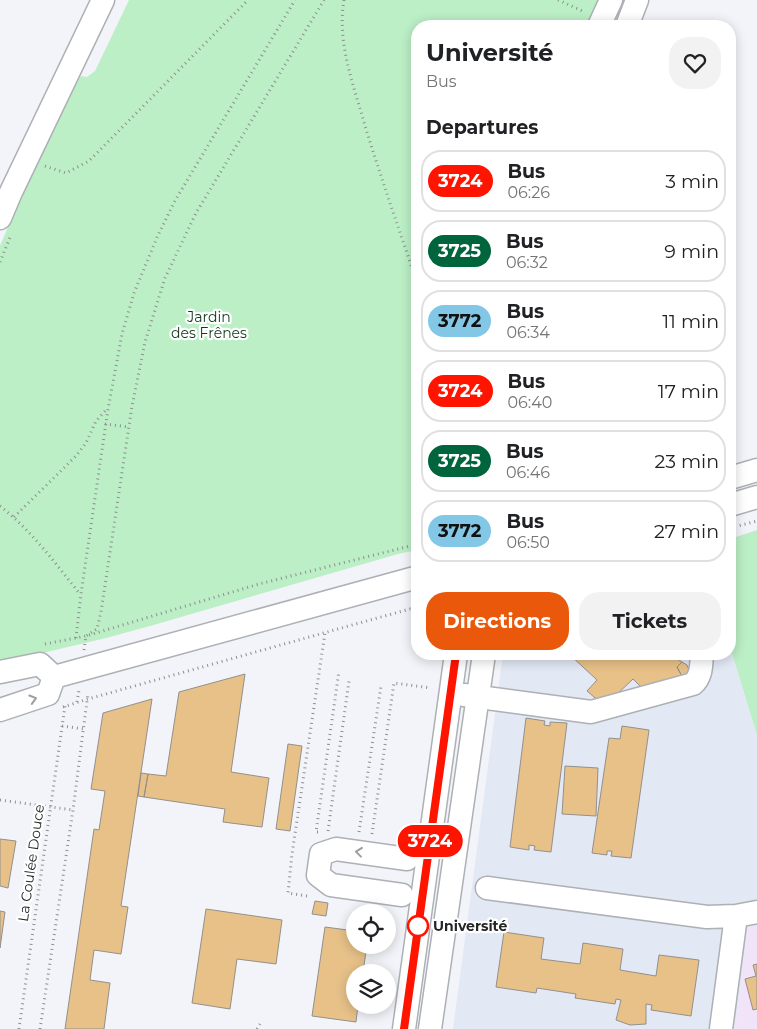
<!DOCTYPE html>
<html lang="en">
<head>
<meta charset="utf-8">
<style>
  :root { --surface:#fff; --page:#f2f2f2; --text:#202124; --muted:#757577; --line:#e0e0e0; --accent:#ea580c }
  body { margin:0; font-family:Montserrat,sans-serif; background:var(--page); color:var(--text); height:100vh; display:flex; flex-direction:column; font-size:19px; white-space:nowrap }
  * { box-sizing:border-box; margin:0 }
  p { font-size:16px; color:var(--muted) }
  .icon { flex:none; width:28px; height:28px; fill:none; stroke:currentColor; stroke-width:2; stroke-linecap:round; stroke-linejoin:round }
  .map { position:relative; flex:1; overflow:hidden }
  .details { position:absolute; left:411px; top:20px; width:325px; height:640px; display:flex; flex-direction:column; background:var(--surface); border-radius:20px; box-shadow:0 2px 12px #0003 }
  .details>* { flex:none }
  .badge { padding:0 10px; border-radius:16px; font-size:18px; line-height:32px }
  .tools { position:absolute; left:346px; top:904px; display:grid; gap:10px }
  .tools a { display:grid; place-items:center; width:50px; height:50px; border-radius:50%; background:var(--surface); box-shadow:0 2px 12px #0003; font-size:25px }
  .map>.badge { position:absolute; translate:-50% -50%; box-shadow:0 0 0 2px #fff }
  h2 { padding:0 15px; font-size:19px; line-height:45px }
  .round { display:grid; place-items:center; flex:none; width:52px; height:52px; border-radius:20px; background:var(--page) }
  .overview { display:flex; align-items:center; justify-content:space-between; height:85px; padding:0 15px }
  h1 { font-size:24px; font-weight:700; line-height:38px }
  .button { display:flex; gap:10px; margin-top:auto; padding:10px 15px }
  .button a { flex:1; height:58px; border-radius:20px; background:var(--accent); color:#fff; font-size:20px; font-weight:700; line-height:58px; text-align:center }
  .button a+a { background:var(--page); color:var(--text) }
  ul { padding:0; list-style:none }
  li { display:flex; align-items:center; gap:15px; height:62px; margin:0 10px 8px; padding:0 5px; border:2px solid var(--line); border-radius:20px }
  li div { flex:1 }
  li b { display:block; font-size:19px }
  li em { font-style:normal }
  li .badge { min-width:55px; font-weight:700; text-align:center }
  .map>svg:first-child { display:block }
</style>
</head>
<body>
<div class="map">
<svg width="757" height="1029" viewBox="0 0 757 1029">
  <rect width="100%" height="100%" fill="#f2f4f9"/>
  <!-- industrial -->
  <path fill="#f2e4f8" d="M757,919V1029H735L748,928Z"/>
  <!-- built -->
  <path fill="#e2e8f4" d="M730,647L757,735V919L748,928L735,1029H453L503,654H730Z"/>
  <!-- green -->
  <path fill="#bcefc6" d="M129,0H600L589,26H418L417,550L398,554L150,626L106,638L13,660L0,661V246C13,214 28,182 42,151C54,125 66,99 81,76L87,77L95,71Z
    M757,530V735L730,647V539Z"/>
  <!-- building -->
  <path fill="#e7c188" stroke="#93908c" d="M569,654H670L682,662L677,667L684,680L645,691L633,679L614,697L601,703L587,691L597,680Z
    M682,662L687,665L689,670L684,680L677,667Z
    M245,674L231,772L269,778L262,827L223,822L225,809L144,797L148,774L166,776L179,692Z
    M152,699L121,906L128,907L121,954L94,950L90,980L110,983L104,1029H65L94,829L99,830L105,791L91,789L103,713Z
    M526,718L545,721L544,725L550,726V722L567,723L551,852L534,850L535,846L529,845V850L510,847Z
    M622,726L649,730L631,858L611,856L612,851H607V855L592,853L609,738L620,739Z
    M288,744L302,746L290,831L276,829Z
    M565,766L598,768L596,816L562,814Z
    M141,773L148,774L144,797L138,796Z
    M0,839L16,841L8,888L0,886Z
    M315,901L328,903L326,916L312,914Z
    M206,909L282,920L276,964L237,959L230,1009L192,1003Z
    M0,911L5,912L0,948Z
    M325,927L355,931V945H367L363,972H355V1005H358L356,1022L312,1016Z
    M504,932L544,938L541,959L580,964L583,943L623,949L620,970L656,976L659,955L699,960L691,1016L651,1010L652,1005L646,1004V1024L630,1025L616,1020L621,1000L616,999L615,1004L575,998L576,994L537,988L536,993L496,987Z
    M757,964V1009L753,1010L745,979L756,976L753,965Z"/>
  <g fill="none" stroke-linecap="round" stroke-linejoin="round">
    <defs>
      <path id="minor" d="M599,26L611,0
        M627,26L637,0
        M0,218L11,192L103,0
        M730,478L757,470
        M730,505L757,497
        M0,672L40,664L54,677
        M54,677L418,577
        M464,695L591,712L693,684C702,676 701,665 702,654
        M0,710L48,694L54,677
        M487,888L707,917L736,916L757,912
        M402,895L331,885L318,875L321,854L336,849L407,859
        M404,1029L456,654
        M430,1029L484,654
        M721,1029L736,916"/>
    </defs>
    <!-- minor casing -->
    <use href="#minor" stroke="#adb0b4" stroke-width="25"/>
    <!-- path -->
    <path stroke="#8d8f92" stroke-width="3" stroke-dasharray="1 4" stroke-linecap="butt" d="M344,0C337,40 352,81 363,119C380,176 400,231 418,286
      M558,0L585,12
      M45,166L66,173L89,161L248,0
      M0,262L11,235
      M105,424L129,427
      M0,506C32,531 55,563 80,594
      M14,517L76,456L86,443L96,421L107,409
      M730,528L757,521
      M76,638L81,594L108,409L122,334L134,293L158,235L176,199L295,0
      M45,644L86,636L259,584L418,544
      M84,650L86,636L97,629L101,612L132,406L145,342L165,278L196,213L324,0
      M77,702L79,690
      M63,707L88,699L370,620L410,609H418
      M62,726L84,729
      M0,800L73,810
      M328,831L349,681
      M318,832H316L339,671
      M359,832L381,686
      M372,834L394,683L431,688
      M307,896L288,893L292,854L325,633
      M19,1029L65,706
      M40,1029L73,810L88,693
      M257,1029L260,1024"/>
    <!-- minor -->
    <use href="#minor" stroke="#fff" stroke-width="22"/>
  </g>
  <!-- one-way arrows -->
  <defs><path id="oneway-chevron" d="M-2-3.5L2.5 0L-2 3.5" fill="none" stroke-width="1.6" stroke-linecap="round" stroke-linejoin="round" transform="scale(1.25)"/></defs>
  <g stroke="#9c9d9d">
    <use href="#oneway-chevron" transform="translate(33 699) rotate(-17)"/>
    <use href="#oneway-chevron" transform="translate(359 852) rotate(-173)"/>
  </g>
  <g fill="none" stroke-linecap="round" stroke-linejoin="round">
    <defs>
      <path id="line" d="M404,1029L456,654"/>
    </defs>
    <!-- line casing -->
    <use href="#line" stroke="#fff" stroke-width="11"/>
    <!-- line -->
    <use href="#line" stroke="#ff1400" stroke-width="8"/>
  </g>
  <!-- markers -->
  <circle fill="#fff" stroke="#ff1400" stroke-width="2.5" cx="418" cy="926" r="10"/>
  <g text-anchor="middle" stroke-width="4.5" stroke-linejoin="round" paint-order="stroke">
    <!-- park labels -->
    <g font-size="14" fill="#103a1d" stroke="#fff">
      <text x="209" y="322">Jardin<tspan x="209" dy="16">des Frênes</tspan></text>
    </g>
    <!-- street labels -->
    <g font-size="14" fill="#242526" stroke="#fff">
      <text transform="translate(31 863) rotate(-82)" y="5">La Coulée Douce</text>
    </g>
    <!-- stop labels -->
    <g font-size="14" font-weight="bold" fill="#242526" stroke="#fff" text-anchor="start">
      <text x="433" y="931">Université</text>
    </g>
  </g>
</svg>
<div class="tools">
<a><svg class="icon" aria-label="locate" viewBox="0 0 24 24"><circle cx="12" cy="12" r="6"/><path d="M12 2v4M12 18v4M2 12h4M18 12h4"/></svg></a>
<a><svg class="icon" aria-label="layers" viewBox="0 0 24 24"><path d="M12 4l9 5-9 5-9-5zM3 14l9 5 9-5"/></svg></a>
</div>
<b class="badge" style="left:430px;top:841px;background:#ff1400;color:#fff">3724</b>
<section class="details">
<div class="overview"><div><h1>Université</h1><p>Bus</p></div><a class="round"><svg class="icon" aria-label="heart" viewBox="0 0 24 24"><path d="M12 20l-8-8c-3-5 5-10 8-4 3-6 11-1 8 4z"/></svg></a></div>
<h2>Departures</h2>
<ul>
<li><span class="badge" style="background:#ff1400;color:#fff">3724</span><div><b>Bus</b><p>06:26</p></div><em>3 min</em></li>
<li><span class="badge" style="background:#00643c;color:#fff">3725</span><div><b>Bus</b><p>06:32</p></div><em>9 min</em></li>
<li><span class="badge" style="background:#82c8e6;color:#111">3772</span><div><b>Bus</b><p>06:34</p></div><em>11 min</em></li>
<li><span class="badge" style="background:#ff1400;color:#fff">3724</span><div><b>Bus</b><p>06:40</p></div><em>17 min</em></li>
<li><span class="badge" style="background:#00643c;color:#fff">3725</span><div><b>Bus</b><p>06:46</p></div><em>23 min</em></li>
<li><span class="badge" style="background:#82c8e6;color:#111">3772</span><div><b>Bus</b><p>06:50</p></div><em>27 min</em></li>
</ul>
<div class="button"><a>Directions</a><a>Tickets</a></div>
</section>
</div>
</body>
</html>
